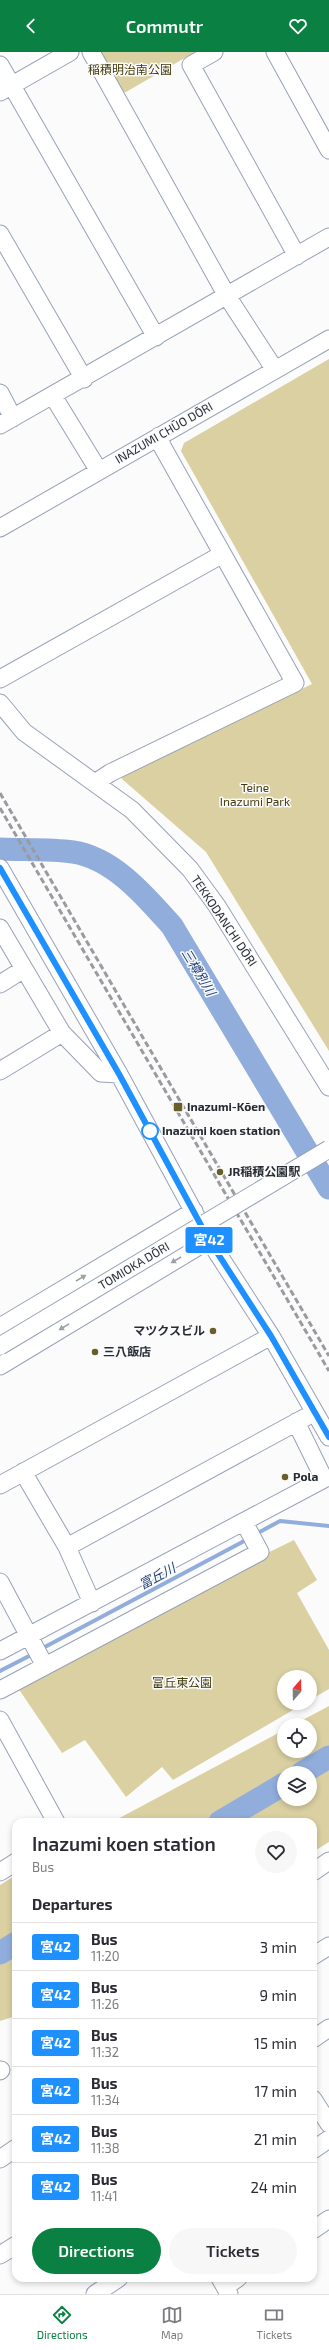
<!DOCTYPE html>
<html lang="en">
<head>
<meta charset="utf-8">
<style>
  :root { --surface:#fff; --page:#f7f7f7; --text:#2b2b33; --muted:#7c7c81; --line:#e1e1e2; --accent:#0b8043 }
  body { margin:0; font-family:"Exo 2","Noto Sans JP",sans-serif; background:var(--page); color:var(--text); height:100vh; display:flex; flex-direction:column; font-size:15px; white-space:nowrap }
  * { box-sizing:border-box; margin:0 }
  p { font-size:13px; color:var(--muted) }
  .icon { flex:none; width:22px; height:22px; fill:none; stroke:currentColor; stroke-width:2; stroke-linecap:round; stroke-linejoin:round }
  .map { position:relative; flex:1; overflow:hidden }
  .panel { position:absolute; left:12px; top:1766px; width:305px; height:464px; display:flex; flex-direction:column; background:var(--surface); border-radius:12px; box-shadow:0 2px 6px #0003 }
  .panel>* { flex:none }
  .badge { padding:0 8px; border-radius:3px; font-size:14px; line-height:26px }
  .needle { width:26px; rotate:20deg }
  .tools { position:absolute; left:277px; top:1618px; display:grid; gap:8px }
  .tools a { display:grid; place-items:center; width:40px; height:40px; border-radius:50%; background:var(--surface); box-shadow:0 2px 6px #0003; font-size:20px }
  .map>.badge { position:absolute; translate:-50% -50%; box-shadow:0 0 0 2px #fff }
  h2 { padding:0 20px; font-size:15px; line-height:36px }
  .round { display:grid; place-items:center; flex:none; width:42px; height:42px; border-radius:21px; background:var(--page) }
  .summary { display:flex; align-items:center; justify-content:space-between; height:68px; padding:0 20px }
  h1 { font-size:19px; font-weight:600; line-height:30px }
  .button { display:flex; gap:8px; margin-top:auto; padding:8px 20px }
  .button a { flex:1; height:46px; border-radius:24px; background:var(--accent); color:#fff; font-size:16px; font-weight:600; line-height:46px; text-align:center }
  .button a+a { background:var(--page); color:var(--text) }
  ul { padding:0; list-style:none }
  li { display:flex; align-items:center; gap:12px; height:48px; padding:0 20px; border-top:1px solid var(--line) }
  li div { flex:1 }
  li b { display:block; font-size:15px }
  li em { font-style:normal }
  li .badge { min-width:44px; font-weight:700; text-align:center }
  header { display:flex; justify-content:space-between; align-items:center; height:52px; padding:0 20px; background:var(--accent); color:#fff; font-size:18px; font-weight:600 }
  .menu { display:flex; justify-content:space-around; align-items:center; height:56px; border-top:1px solid var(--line); background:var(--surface); font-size:11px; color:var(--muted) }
  .menu a { display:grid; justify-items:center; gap:2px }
  .menu .active { color:var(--accent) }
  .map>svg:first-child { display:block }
</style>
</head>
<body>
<header><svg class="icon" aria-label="back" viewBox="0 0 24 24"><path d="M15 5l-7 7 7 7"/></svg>Commutr<svg class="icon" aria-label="heart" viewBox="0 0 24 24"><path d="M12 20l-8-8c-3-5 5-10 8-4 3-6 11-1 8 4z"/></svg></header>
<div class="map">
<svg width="329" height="2242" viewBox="0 0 329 2242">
  <rect width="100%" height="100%" fill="#fbfbfb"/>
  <!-- green -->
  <path fill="#dad0a2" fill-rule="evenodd" d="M99,0H195L126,40H121Z
    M329,307V999L206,800L122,727L123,723L312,632L181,399L184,391Z
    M294,1488L317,1528L297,1541L329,1598V1637L310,1648V1625H284V1651H305L173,1728L162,1715L126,1745L85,1688L62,1701L18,1636L143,1562Z
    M329,1654V1790L313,1800V1770H112L284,1678V1699H310V1673H293ZM284,1721H310V1747H284Z
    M16,1823V1964L0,1969V1833Z"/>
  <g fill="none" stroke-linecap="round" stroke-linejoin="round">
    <!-- stream -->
    <path stroke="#91addc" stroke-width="4" d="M256,1482L280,1469L329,1474
      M41,1597L248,1487
      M0,1619L33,1602"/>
    <!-- river -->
    <path stroke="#91addc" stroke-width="23" d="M0,797C24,798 50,797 73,800C114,806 147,846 172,874L329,1136
      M302,1721L329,1705
      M220,1770L284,1732
      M0,1901L16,1891"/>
    <defs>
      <path id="minor" d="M91,0L227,244L275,318
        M214,0L191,13L297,204
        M275,0L329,98
        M0,13L156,285
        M0,40L70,0
        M0,182L84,327
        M0,341L13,366
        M53,344L99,419
        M0,373L329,185
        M0,476L329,287
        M0,627L221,503
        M0,651L24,680L132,758L190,817L217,854L329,1035
        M95,731L110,721L295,631L162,394L159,384
        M0,816L119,1022L209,1188L271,1284L329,1385
        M0,876L62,981L101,1021L119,1022
        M0,932L24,917
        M0,1019L62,981
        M0,1275L194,1159
        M0,1314L209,1188
        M23,1420L67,1495L92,1551
        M0,1433L271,1284
        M67,1495L306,1365
        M0,1530L45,1614
        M0,1599L324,1427L296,1370
        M0,1638L260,1500L244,1470
        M0,1668L56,1770
        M0,1820L16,1810
        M313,1820L329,1809
        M313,1904L329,1894
        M313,1987L329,1976
        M0,2019L1,2018
        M313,2047L329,2072
        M313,2098L329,2087
        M0,2107L16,2096
        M313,2178L329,2167
        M0,2203L16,2193
        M220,2226L229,2242
        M225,2235L238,2226
        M95,2242L119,2226"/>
    </defs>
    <!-- minor casing -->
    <use href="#minor" stroke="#96a2b6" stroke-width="19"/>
    <!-- minor -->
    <use href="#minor" stroke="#fff" stroke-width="17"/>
    <!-- rail -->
    <path stroke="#999b9f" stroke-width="3" stroke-dasharray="6 3" stroke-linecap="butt" d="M0,741L329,1304
      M0,756L329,1319"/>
    <defs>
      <path id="minor-bridge" d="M0,1294L329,1097"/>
    </defs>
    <!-- minor-bridge casing -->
    <use href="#minor-bridge" stroke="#96a2b6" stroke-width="19" stroke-linecap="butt"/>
    <!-- minor-bridge -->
    <use href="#minor-bridge" stroke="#fff" stroke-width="17"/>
  </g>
  <!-- one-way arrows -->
  <defs><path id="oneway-solid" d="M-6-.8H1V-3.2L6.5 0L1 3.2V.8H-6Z"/></defs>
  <g fill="#9ea0a4">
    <use href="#oneway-solid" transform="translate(176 1208) rotate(149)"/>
    <use href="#oneway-solid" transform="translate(81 1226) rotate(-31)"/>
    <use href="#oneway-solid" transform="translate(64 1275) rotate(149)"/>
  </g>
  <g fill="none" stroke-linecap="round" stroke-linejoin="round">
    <defs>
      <path id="line" d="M0,816L119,1022L209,1188L271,1284L329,1385"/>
    </defs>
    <!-- line casing -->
    <use href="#line" stroke="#fff" stroke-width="9"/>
    <!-- line -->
    <use href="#line" stroke="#1e90ff" stroke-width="6"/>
  </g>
  <!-- markers -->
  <g fill="#685e2a" stroke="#fbfbfb" stroke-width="1.5">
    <rect x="173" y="1050" width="10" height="10" rx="2"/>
    <circle cx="220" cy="1120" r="4"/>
    <circle cx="213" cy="1279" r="4"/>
    <circle cx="95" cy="1300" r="4"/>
    <circle cx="285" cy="1425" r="4"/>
  </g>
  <circle fill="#fff" stroke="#1e90ff" stroke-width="2" cx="150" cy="1079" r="8"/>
  <g text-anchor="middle" stroke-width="3" stroke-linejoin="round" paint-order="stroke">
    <!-- park labels -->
    <g font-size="12" fill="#433a0c" stroke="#fbfbfb">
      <text x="130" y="22">稲積明治南公園</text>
      <text x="255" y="740">Teine<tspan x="255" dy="14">Inazumi Park</tspan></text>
      <text x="182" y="1635">富丘東公園</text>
    </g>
    <!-- street labels -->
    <g font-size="12" fill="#272c34" stroke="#fbfbfb">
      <text transform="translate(164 381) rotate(-30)" y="4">INAZUMI CHŪO DŌRI</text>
      <text transform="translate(224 869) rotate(56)" y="4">TEKKODANCHI DŌRI</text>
      <text transform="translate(134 1214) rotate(-31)" y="4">TOMIOKA DŌRI</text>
    </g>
    <!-- poi labels -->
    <g font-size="12" font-weight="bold" fill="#272c34" stroke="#fbfbfb" text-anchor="start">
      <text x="187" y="1059">Inazumi-Kōen</text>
      <text x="228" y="1124">JR稲積公園駅</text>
      <text x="205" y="1283" text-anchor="end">マツクスビル</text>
      <text x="103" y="1304">三八飯店</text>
      <text x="293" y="1429">Pola</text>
    </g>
    <!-- stop labels -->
    <g font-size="12" font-weight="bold" fill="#272c34" stroke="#fbfbfb" text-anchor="start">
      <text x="162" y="1083">Inazumi koen station</text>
    </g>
    <!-- water labels -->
    <g font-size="13" font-style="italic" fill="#20417a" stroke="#fbfbfb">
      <text transform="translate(199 920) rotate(59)" y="5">三樽別川</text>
      <text transform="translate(157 1524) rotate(-28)" y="5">富丘川</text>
    </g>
  </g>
</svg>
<div class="tools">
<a><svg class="needle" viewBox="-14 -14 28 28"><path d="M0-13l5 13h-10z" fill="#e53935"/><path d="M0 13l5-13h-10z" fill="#7c7c81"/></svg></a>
<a><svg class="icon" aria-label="locate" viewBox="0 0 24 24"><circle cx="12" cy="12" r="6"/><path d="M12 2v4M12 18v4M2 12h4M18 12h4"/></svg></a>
<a><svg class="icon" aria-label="layers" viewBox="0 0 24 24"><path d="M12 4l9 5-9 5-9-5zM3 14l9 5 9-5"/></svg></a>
</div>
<b class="badge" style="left:209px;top:1188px;background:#1e90ff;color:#fff">宮42</b>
<section class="panel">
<div class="summary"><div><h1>Inazumi koen station</h1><p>Bus</p></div><a class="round"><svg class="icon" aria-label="heart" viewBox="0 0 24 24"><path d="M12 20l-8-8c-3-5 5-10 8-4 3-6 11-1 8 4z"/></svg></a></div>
<h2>Departures</h2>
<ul>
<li><span class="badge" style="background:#1e90ff;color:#fff">宮42</span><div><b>Bus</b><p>11:20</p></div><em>3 min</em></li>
<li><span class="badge" style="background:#1e90ff;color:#fff">宮42</span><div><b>Bus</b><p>11:26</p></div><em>9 min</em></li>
<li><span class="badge" style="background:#1e90ff;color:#fff">宮42</span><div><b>Bus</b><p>11:32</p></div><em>15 min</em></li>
<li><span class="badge" style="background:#1e90ff;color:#fff">宮42</span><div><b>Bus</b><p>11:34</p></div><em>17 min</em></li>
<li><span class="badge" style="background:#1e90ff;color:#fff">宮42</span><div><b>Bus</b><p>11:38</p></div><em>21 min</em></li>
<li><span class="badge" style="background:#1e90ff;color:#fff">宮42</span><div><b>Bus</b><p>11:41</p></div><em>24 min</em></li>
</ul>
<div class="button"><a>Directions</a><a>Tickets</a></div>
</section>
</div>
<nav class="menu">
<a class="active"><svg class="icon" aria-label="directions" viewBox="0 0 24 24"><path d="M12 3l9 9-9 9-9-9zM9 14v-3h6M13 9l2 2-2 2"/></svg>Directions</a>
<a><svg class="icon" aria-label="map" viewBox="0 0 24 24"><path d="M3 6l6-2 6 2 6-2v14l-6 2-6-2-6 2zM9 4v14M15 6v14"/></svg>Map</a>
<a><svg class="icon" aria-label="tickets" viewBox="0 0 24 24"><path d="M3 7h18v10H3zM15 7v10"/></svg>Tickets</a>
</nav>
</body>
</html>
